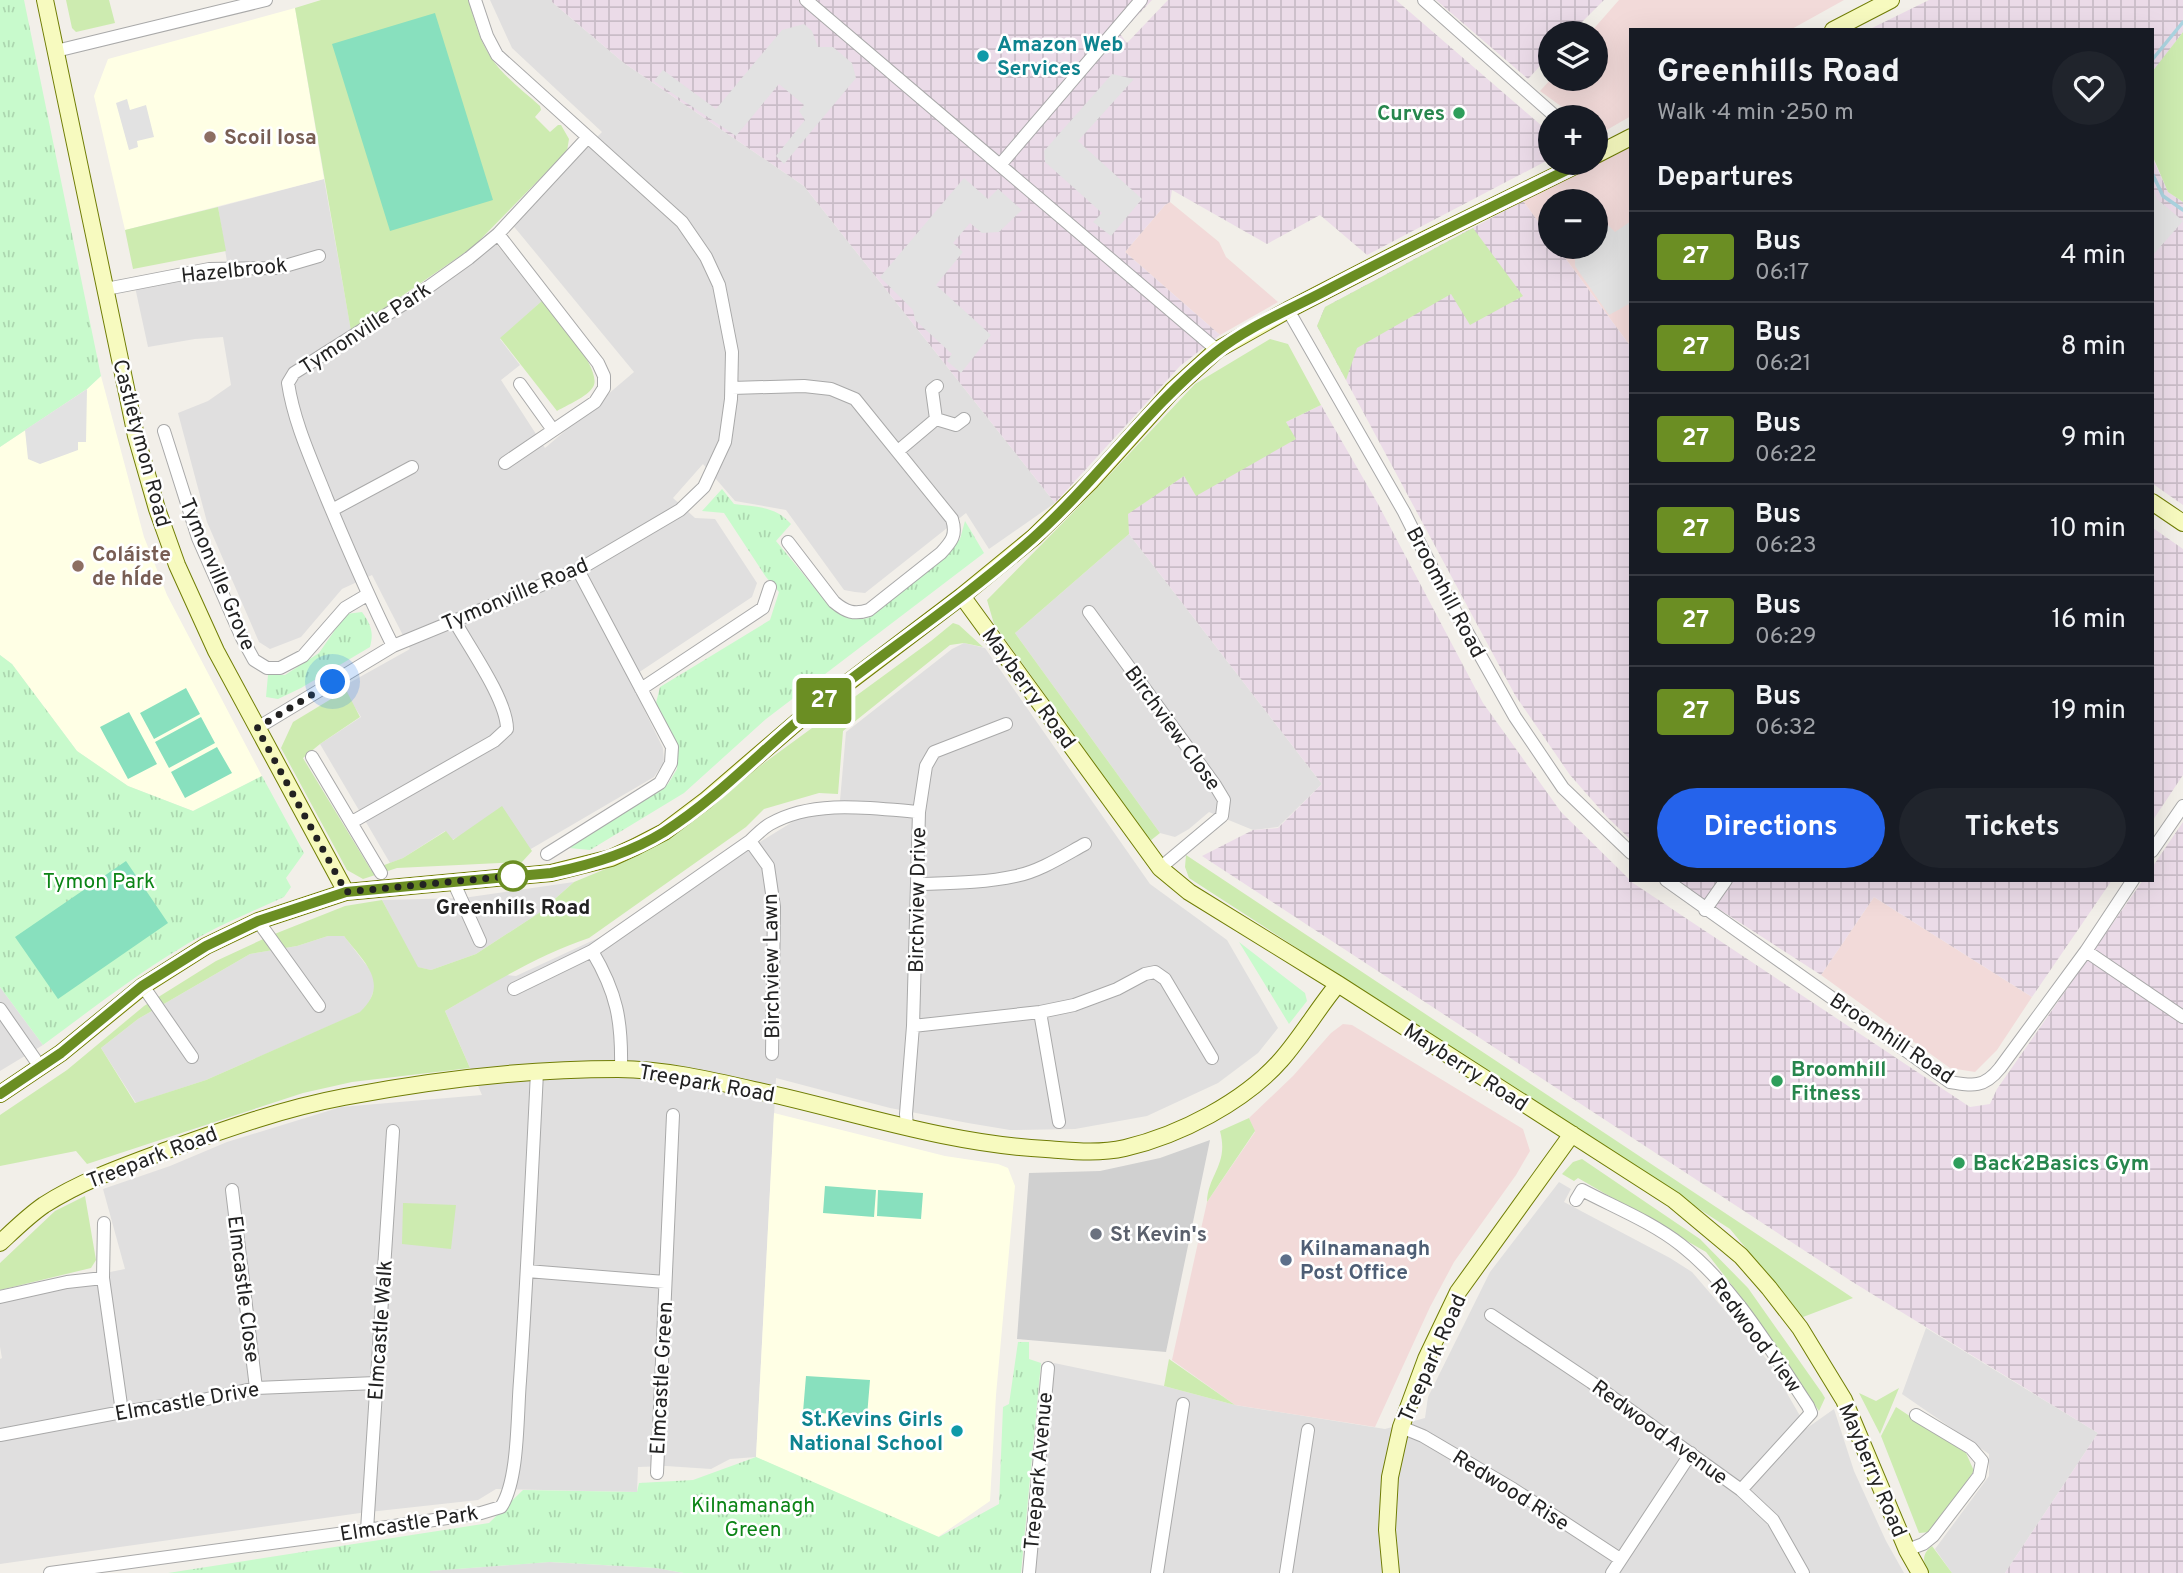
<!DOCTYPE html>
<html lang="en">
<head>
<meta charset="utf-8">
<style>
  :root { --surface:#171b24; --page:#20242c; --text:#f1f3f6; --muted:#9ea1a6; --line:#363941; --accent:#2563eb }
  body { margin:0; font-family:Overpass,sans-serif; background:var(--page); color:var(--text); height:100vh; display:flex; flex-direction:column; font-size:26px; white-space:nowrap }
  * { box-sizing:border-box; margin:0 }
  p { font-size:23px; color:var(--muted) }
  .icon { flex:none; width:38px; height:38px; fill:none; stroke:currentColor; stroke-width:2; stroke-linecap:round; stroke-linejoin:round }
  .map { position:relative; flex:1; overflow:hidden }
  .drawer { position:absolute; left:1629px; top:28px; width:525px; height:854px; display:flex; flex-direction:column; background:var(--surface); border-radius:0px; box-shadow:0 7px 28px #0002 }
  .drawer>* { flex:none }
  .badge { padding:0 14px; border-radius:5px; font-size:24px; line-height:46px }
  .fabs { position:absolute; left:1538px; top:21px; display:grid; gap:14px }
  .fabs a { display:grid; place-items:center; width:70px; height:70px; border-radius:50%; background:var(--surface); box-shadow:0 7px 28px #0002; font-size:35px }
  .you { position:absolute; width:35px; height:35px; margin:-18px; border:5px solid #fff; border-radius:50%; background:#1a73e8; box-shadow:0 0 0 10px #1a73e833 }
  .map>.badge { position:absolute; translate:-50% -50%; box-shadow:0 0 0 4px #fff }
  h2 { padding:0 28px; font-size:26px; line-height:63px }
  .round { display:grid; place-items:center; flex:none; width:74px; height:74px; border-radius:37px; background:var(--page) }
  .headline { display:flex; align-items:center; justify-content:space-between; height:119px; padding:0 28px }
  h1 { font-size:33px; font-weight:700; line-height:52px }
  .cta { display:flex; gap:14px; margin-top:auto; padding:14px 28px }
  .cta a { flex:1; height:80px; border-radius:42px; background:var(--accent); color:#fff; font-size:28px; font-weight:700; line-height:80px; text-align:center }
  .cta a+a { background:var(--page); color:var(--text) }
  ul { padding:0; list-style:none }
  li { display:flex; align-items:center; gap:21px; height:91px; padding:0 28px; border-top:2px solid var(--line) }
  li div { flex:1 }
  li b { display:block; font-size:26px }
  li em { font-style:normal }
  li .badge { min-width:77px; font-weight:700; text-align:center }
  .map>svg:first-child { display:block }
</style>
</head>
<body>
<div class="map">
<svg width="2183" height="1573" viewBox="0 0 2183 1573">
  <defs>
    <pattern id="industrial-grid" width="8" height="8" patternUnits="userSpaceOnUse" patternTransform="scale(1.75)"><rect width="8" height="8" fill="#ebdbe8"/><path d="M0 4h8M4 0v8" fill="none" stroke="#c9bcc7"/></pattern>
    <pattern id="park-tufts" width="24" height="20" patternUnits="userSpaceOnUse" patternTransform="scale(1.75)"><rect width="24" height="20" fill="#c8facc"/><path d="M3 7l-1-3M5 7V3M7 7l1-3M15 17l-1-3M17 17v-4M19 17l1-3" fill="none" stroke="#acd6af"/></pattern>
  </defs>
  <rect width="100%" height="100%" fill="#f2efe9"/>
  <!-- residential -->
  <path fill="#e0dfdf" d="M490,0H552V2L624,63L804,186L1055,503L989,549L966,513L865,593L855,592L844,590L786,510L735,501L703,464L673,498L695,518L715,519L757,583L752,597L629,679L663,748L664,762L654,777L524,853L500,814L452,840L445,831L403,858L390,863L320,744L361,717L342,687L410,649L372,575L342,589L301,637L270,649L259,642L207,522L178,413L208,401L231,385L223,337L195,339L148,347L135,287L229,274L218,207L324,179L351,330L461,270L492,239L543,300L500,339L520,365L501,380L545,448L634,372L511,223L602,132L512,48Z
    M1129,534L1322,784L1278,827L1253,830L1209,812L1189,829L1175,837L1160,833L1015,633Z
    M964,643L985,648L1150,884L1227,940L1278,1028L1258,1053L1218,1083L1147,1116L1075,1129L1010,1130L968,1123L890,1108L776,1078L756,1457L730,1459L711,1469L666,1466L638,1467L637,1492L496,1489L478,1500L360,1513L0,1564V1359L2,1358L0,1347V1294L125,1269L103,1189L170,1166L227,1142L341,1107L482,1095L445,1011L506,975L516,976L624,926L807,813L839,812L846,732L952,649Z
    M574,882L539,913L476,954L431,970L417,967L382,900L463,898Z
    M328,936H344L374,975L375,987L369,1003L361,1012L206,1080L136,1103L101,1048L138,1019L250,954L297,946Z
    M0,987L43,1045L0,1071Z
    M1559,1182L1571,1189L1564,1202L1670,1258L1692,1272L1769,1362L1807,1428L1834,1409L1854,1471L1886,1541L1904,1573H1030L1054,1363L1164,1386L1235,1405L1385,1429L1425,1418L1428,1397L1490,1272Z
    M1926,1328L2098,1433L2005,1573H1952L1935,1549L1989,1476V1454L1902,1394Z
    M549,1562L656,1568L684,1573H430V1571Z"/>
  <!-- commercial -->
  <path fill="#f2dad9" d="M1619,0H1844L1790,30H1631V116L1605,131L1596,130V117H1576L1540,91L1551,79H1596V33H1590Z
    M1631,146V347L1557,247H1596V201H1550V238L1523,201Z
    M1170,202L1219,242L1226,257L1278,302L1220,335L1125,252L1165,205Z
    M1874,897L2032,997L1997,1050L1975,1072L1950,1068L1821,975Z
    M1343,1024L1352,1025L1523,1129L1530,1151L1516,1175L1454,1262L1430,1307L1375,1427L1235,1405L1172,1360L1207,1202L1255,1132L1249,1118L1293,1076L1331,1033Z"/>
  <!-- industrial -->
  <path fill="url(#industrial-grid)" d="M552,0H1152L1120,34L1127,43L1168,0H1396L1550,133V159L1367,255L1320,215L1267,244L1172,190L1170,202L1165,205L1125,252L1220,335L1180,366L1055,503L804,186L624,63L552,2Z
    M1436,0H1604L1571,33H1550V55L1528,79Z
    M1929,0H2183V32L2153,72L2152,30H1868Z
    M2152,157L2168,192L2183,202V505L2153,484Z
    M1523,201L1550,238V247H1557L1631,347V840L1607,817L1570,775L1515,695L1317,326L1325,307Z
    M1321,405L1378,504L1483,703L1561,812L1633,883L1970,1107L1990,1104L1997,1089L2143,880H2152L2153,866L2183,822V1573H2005L2098,1433L1851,1281L1202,856L1253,830L1278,828L1322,784L1129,534L1127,514L1184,476L1196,495L1295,439L1286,422Z
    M2153,528L2183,549V775L2153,820Z
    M1674,880H2112L2032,997L1874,897L1821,975Z"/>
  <!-- education -->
  <path fill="#ffffe5" d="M295,8L324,179L125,230L94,96L108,59Z
    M101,376L144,537L167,595L262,776L193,811L128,786L77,751L12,664L0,655V447L87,389Z
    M774,1113L945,1156L998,1164L1008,1168L1015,1186L996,1395L990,1501L938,1537L756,1457Z"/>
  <!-- religious -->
  <path fill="#d0d0d0" d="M1210,1140L1166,1352L1017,1339L1029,1173L1100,1171L1160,1158Z"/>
  <!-- grass -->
  <path fill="#cdebb0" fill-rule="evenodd" d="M66,0H109L115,23L76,32L72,28Z
    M321,0H469C474,19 479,39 490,56C502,75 523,91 540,106L541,110L535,117L550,132L558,125H561L569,139L567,151L473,247L351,331L295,8Z
    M2183,32V202L2168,192L2153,157L2152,72Z
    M218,207L226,251L133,269L125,230Z
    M1473,228L1523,296L1470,325L1451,294L1357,348L1346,380L1317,326L1325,307Z
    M543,300C554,315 604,370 593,387C587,397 567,405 557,411L500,338Z
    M1270,339L1288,344L1321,405L1286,422L1296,439L1196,496L1184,476L1128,514L1129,534L1015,633L1160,833L1150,841L994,624L987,600L1097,488L1195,384Z
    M953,623L959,625L983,647L964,643L950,645L843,731L838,794L819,793L764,809L746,827L589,938C538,955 492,984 445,1011L470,1068L352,1082L303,1093L87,1164L76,1151L0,1166V1115L67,1070L144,1006L216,961L272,935L345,906L382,900L418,967L431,970L476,954L539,913L574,882L637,856L931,641ZM328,936H344C363,961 391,983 360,1012L206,1080L135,1103L101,1048L138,1019L250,954L297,946Z
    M346,690L360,717L320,744L303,758L371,870L403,858L446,831L453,840L502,806L532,851L522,862L397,868L363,879L347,870L281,748L293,722Z
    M1186,855L1853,1298L1803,1317L1730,1229L1189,878L1185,867Z
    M1249,1118L1255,1131L1207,1202C1208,1174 1229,1165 1220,1131Z
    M1582,1159L1700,1239L1748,1288L1822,1393L1825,1398L1819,1411L1748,1306L1706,1252L1578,1178L1574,1181L1562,1174L1573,1162Z
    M85,1196L96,1260L91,1268L0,1290V1263L55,1211Z
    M403,1203L456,1205L451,1249L402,1244Z
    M1169,1359L1235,1405L1164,1386Z
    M1899,1388L1880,1434L1859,1393L1876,1401Z
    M1896,1407L1966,1453L1974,1471L1930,1532L1919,1533L1881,1436Z
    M1932,1546L1952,1573H1929C1922,1563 1922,1553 1932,1546Z"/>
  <!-- park -->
  <path fill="url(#park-tufts)" d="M0,0H24L101,376L87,389L0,447Z
    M722,489L734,504C757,507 775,506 791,524L776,541L832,609C845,617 853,620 868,618L949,552L960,539L965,521L984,553L766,719L684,793L590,850L569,848L668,784L677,769L678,748L656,703L660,687L770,620L779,592L766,577L724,513L702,511Z
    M362,612C371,625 374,632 370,647L301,688L278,699L266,697L268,675H285L319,653L346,614Z
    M0,655L12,664L77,751L128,786L193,811L262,776L304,853L286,878L291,887L284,897C249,913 212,928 179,949C131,978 88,1012 43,1045L0,987Z
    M1239,942L1305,993L1307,1001L1289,1024Z
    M1018,1342H1029V1359L1041,1363L1021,1573H684L656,1568L550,1562L430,1571V1573H168L489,1523L523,1490L637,1492L639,1483L693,1480L756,1457L939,1537L999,1504L1003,1407L1009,1404Z"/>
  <!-- pitch -->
  <path fill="#88e0be" d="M435,13L493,200L390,231L332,44Z
    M186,688L200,714L154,739L140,713Z
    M129,712L157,764L128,779L100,727Z
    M201,717L215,743L169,768L155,742Z
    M217,747L232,773L185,798L171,772Z
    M126,861L168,923L58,999L15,937Z
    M825,1186L876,1190L874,1217L823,1213Z
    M878,1190L923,1193L921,1219L877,1216Z
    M806,1376L870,1380L867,1416L803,1412Z"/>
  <!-- parking -->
  <path fill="#e2e2e2" d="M804,24L812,31L818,47H833L852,63L856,78L784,164L776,156L805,120L799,111L804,105L779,84L736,136L654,81L663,70L716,109L782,30Z
    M1112,74L1134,79L1078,141L1142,199L1111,236L1093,222L1102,213L1045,162L1044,151Z
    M127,99L130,110L146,105L154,137L137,141L138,147L129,150L116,103Z
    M964,178L988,199L998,189L1022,210L999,232L982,233L970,223L953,243L963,252L936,285L991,335L961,373L947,361L952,354L915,320L913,310L880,277Z
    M2153,188L2157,199L2183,221L2153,255Z
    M1631,221V305L1629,304L1609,315L1575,266V258L1582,247H1596V235L1608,225L1615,232Z
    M87,389L86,442H78V450L40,464L28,459L25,430Z"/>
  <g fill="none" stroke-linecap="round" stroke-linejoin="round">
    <!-- stream -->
    <path stroke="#aad3df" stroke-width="3.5" d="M2152,60L2183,22
      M2152,173L2163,196L2183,210"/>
    <defs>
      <path id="street" d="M806,0L1217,350
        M1424,0L1556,117
        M56,51L266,0
        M1000,165L1141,0
        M498,234L598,363L604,376V388L595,402L505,463
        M106,289L209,269L278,268L319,256
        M1288,310L1404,512L1441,586L1515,717L1563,788L1631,853
        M520,384L553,430
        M937,386L932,390L936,419L956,425L964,419
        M732,388L804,386L831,389L855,399L952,519C957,535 952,541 941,553L869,610C854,615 846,612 834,602L788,542
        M164,431L198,538L242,638L254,660L267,668H280L303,656L345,608L367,595
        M898,451L936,419
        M332,510L412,467
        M1089,612L1215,785L1224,800L1222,816L1160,868
        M393,646C369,598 348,549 327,499C312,461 294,423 288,383L294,373L413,298L469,258L498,234L588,137
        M641,689L763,608L770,587
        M257,728L393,646L578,570L680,510L704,487L725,442L731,399L732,352L719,285L706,257L682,222L497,55L487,36L475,0
        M312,757L381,873
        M352,822L494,741L507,729C507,700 469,647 454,620
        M750,841L768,866L774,907L772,1054
        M2152,851L2183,806
        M547,854L660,783L671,763L672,747L578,570
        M1666,880L1950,1082C1973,1086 1984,1088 2000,1068L2086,951L2133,880
        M453,881L480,941
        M918,884C950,883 984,883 1016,876C1040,871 1063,856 1085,844
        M1705,910L1726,880
        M258,921L319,1006
        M2086,951L2183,1017
        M143,986L192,1057
        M514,989L592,951
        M0,1009L41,1068
        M1040,1012L1059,1122
        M913,1026L1040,1012L1074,1005L1117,989L1145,974L1155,972L1165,979L1212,1058
        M621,1068C622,1021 617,993 592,951L750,841C756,835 763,828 770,824C813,799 871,808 919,812
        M907,1127L906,1114L913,1026L919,812L926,766L934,752L1006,724
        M232,1190L256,1388
        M1576,1200L1582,1190C1614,1207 1652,1222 1681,1245C1735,1288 1770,1349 1808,1406L1811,1413L1741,1490
        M104,1223L103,1278L122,1412
        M527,1271L665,1282
        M0,1297L67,1282L103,1278
        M1491,1315L1591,1382L1741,1490L1773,1520L1803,1573
        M1401,1427L1423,1436L1513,1489L1620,1559
        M0,1435L122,1412L198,1401L256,1388L376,1383
        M657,1473L673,1115
        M367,1530L393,1131
        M1907,1550L1923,1544L1933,1536L1979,1476L1982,1461L1971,1448L1916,1415
        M50,1573L367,1530L481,1513L501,1507C519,1480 517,1415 520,1381C527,1278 532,1175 537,1072
        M1029,1573L1048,1368
        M1157,1573L1183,1404
        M1286,1573L1308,1430
        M1612,1573L1691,1453"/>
      <path id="secondary" d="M45,0L136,436L157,509L177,565L216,651L346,892
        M1833,30L1891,0
        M1596,155L1631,137
        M2152,502L2183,523
        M962,596L1160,868L1189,892L1338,984L1674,1200L1741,1256L1769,1288L1800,1328L1844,1400L1907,1550L1920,1573
        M0,1094L61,1053L143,986L206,946L258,921L346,892L551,873L611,858L635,847L664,832L705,801L804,716L962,596L1034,537L1091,481L1172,391L1217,350L1288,310L1406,249L1581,163
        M0,1243C14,1230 28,1216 44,1205C83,1180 127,1165 170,1149C226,1129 285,1108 344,1097C433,1080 527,1069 618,1069C663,1069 711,1080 754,1090C851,1111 946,1144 1046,1149C1073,1151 1098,1154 1125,1148C1180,1135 1244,1102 1281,1060C1302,1036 1318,1008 1338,984
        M1391,1573L1387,1530L1390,1477L1401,1427L1426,1359L1458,1292L1572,1134"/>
    </defs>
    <!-- street casing -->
    <use href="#street" stroke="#a9a9a9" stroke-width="14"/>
    <!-- secondary casing -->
    <use href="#secondary" stroke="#707d05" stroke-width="18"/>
    <!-- street -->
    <use href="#street" stroke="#fff" stroke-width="12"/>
    <!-- secondary -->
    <use href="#secondary" stroke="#f7fabf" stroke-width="16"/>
  </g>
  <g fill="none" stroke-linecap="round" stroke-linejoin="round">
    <defs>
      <path id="line" d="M0,1094L61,1053L142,986L206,946L258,921L346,892L551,873C591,865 630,853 664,832C716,799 759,753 806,714C881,654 961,602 1032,539C1097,481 1147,408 1215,353C1247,327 1289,310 1325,291C1410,246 1496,205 1581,163"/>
    </defs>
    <!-- line casing -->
    <use href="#line" stroke="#fff" stroke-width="16"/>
    <!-- line -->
    <use href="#line" stroke="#6b8e23" stroke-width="10"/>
    <!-- walk -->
    <path stroke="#222" stroke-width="7" stroke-dasharray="0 12.6" d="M333,682L257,728L346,892L521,875L513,876"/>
  </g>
  <!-- markers -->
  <g fill="#0f9aa8" stroke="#fff" stroke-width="2.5">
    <circle cx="983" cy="56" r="7"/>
    <circle cx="957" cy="1431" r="7"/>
  </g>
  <g fill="#2e9e5b" stroke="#fff" stroke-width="2.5">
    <circle cx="1459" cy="113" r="7"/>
    <circle cx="1777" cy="1081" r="7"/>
    <circle cx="1959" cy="1163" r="7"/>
  </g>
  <g fill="#8d6e63" stroke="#fff" stroke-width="2.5">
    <circle cx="210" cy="137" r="7"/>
    <circle cx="78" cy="566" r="7"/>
  </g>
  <circle fill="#fff" stroke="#6b8e23" stroke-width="3.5" cx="513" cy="876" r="14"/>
  <circle fill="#6b7280" stroke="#fff" stroke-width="2.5" cx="1096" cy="1234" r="7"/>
  <circle fill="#5c6f8a" stroke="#fff" stroke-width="2.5" cx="1286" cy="1260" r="7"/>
  <g text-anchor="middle" stroke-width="5" stroke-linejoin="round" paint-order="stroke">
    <!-- culture labels -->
    <g font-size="21" font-weight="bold" fill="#0d838f" stroke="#fff" text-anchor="start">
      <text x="997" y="51">Amazon Web<tspan x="997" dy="24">Services</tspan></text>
      <text x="943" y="1426" text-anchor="end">St.Kevins Girls<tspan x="943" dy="24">National School</tspan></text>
    </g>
    <!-- leisure labels -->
    <g font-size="21" font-weight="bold" fill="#27864d" stroke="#fff" text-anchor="start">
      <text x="1445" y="120" text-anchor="end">Curves</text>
      <text x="1791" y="1076">Broomhill<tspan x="1791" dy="24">Fitness</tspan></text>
      <text x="1973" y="1170">Back2Basics Gym</text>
    </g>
    <!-- education labels -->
    <g font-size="21" font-weight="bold" fill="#785e54" stroke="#fff" text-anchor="start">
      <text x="224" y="144">Scoil Iosa</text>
      <text x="92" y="561">Coláiste<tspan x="92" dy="24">de hÍde</tspan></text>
    </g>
    <!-- street labels -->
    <g font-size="21" fill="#222" stroke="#fff">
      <text transform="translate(234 270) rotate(-6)" y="7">Hazelbrook</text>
      <text transform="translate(365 328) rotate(-33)" y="7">Tymonville Park</text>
      <text transform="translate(142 443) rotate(75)" y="7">Castletymon Road</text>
      <text transform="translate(218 574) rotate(67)" y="7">Tymonville Grove</text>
      <text transform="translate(1446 592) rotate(62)" y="7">Broomhill Road</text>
      <text transform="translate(515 594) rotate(-23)" y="7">Tymonville Road</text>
      <text transform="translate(1029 688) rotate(54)" y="7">Mayberry Road</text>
      <text transform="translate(1173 728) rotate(54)" y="7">Birchview Close</text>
      <text transform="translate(917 900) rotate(-89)" y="7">Birchview Drive</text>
      <text transform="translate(771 966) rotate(-91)" y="7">Birchview Lawn</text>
      <text transform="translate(1892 1038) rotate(34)" y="7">Broomhill Road</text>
      <text transform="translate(1466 1067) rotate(33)" y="7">Mayberry Road</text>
      <text transform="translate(707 1083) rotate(10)" y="7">Treepark Road</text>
      <text transform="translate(152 1157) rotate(-21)" y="7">Treepark Road</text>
      <text transform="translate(244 1289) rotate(83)" y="7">Elmcastle Close</text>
      <text transform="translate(380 1330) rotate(-86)" y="7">Elmcastle Walk</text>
      <text transform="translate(1756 1335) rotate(53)" y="7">Redwood View</text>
      <text transform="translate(1432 1358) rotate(-66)" y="7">Treepark Road</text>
      <text transform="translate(661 1378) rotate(-87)" y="7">Elmcastle Green</text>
      <text transform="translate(187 1401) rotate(-10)" y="7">Elmcastle Drive</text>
      <text transform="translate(1660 1432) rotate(36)" y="7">Redwood Avenue</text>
      <text transform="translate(1873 1470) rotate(67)" y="7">Mayberry Road</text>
      <text transform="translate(1038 1471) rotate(-85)" y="7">Treepark Avenue</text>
      <text transform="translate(1511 1490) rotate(32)" y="7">Redwood Rise</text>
      <text transform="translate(409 1523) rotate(-9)" y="7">Elmcastle Park</text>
    </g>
    <!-- park labels -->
    <g font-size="21" fill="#0c8416" stroke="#fff">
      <text x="99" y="888">Tymon Park</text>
      <text x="753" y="1512">Kilnamanagh<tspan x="753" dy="24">Green</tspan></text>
    </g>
    <!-- stop labels -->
    <g font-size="21" font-weight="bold" fill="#222" stroke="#fff">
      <text x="513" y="914">Greenhills Road</text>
    </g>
    <!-- worship labels -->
    <g font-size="21" font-weight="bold" fill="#5b616d" stroke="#fff" text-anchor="start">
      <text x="1110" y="1241">St Kevin's</text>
    </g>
    <!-- service labels -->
    <g font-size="21" font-weight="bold" fill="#4e5e75" stroke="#fff" text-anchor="start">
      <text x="1300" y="1255">Kilnamanagh<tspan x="1300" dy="24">Post Office</tspan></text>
    </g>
  </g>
</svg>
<div class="fabs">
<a><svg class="icon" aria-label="layers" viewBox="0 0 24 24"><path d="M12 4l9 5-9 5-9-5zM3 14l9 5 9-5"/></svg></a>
<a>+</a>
<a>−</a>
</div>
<div class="you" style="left:333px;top:682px"></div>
<b class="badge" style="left:824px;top:701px;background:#6b8e23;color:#fff">27</b>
<section class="drawer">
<div class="headline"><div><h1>Greenhills Road</h1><p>Walk · 4 min · 250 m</p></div><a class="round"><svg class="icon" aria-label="heart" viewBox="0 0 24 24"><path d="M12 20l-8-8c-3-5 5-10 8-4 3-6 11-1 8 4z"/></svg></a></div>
<h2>Departures</h2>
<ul>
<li><span class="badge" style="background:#6b8e23;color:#fff">27</span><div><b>Bus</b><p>06:17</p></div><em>4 min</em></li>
<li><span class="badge" style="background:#6b8e23;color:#fff">27</span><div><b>Bus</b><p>06:21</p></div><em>8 min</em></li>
<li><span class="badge" style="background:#6b8e23;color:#fff">27</span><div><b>Bus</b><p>06:22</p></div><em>9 min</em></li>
<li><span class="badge" style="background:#6b8e23;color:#fff">27</span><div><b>Bus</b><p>06:23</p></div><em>10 min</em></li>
<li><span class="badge" style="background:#6b8e23;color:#fff">27</span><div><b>Bus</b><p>06:29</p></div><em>16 min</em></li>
<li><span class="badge" style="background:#6b8e23;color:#fff">27</span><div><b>Bus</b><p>06:32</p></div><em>19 min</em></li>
</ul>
<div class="cta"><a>Directions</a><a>Tickets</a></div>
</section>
</div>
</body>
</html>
